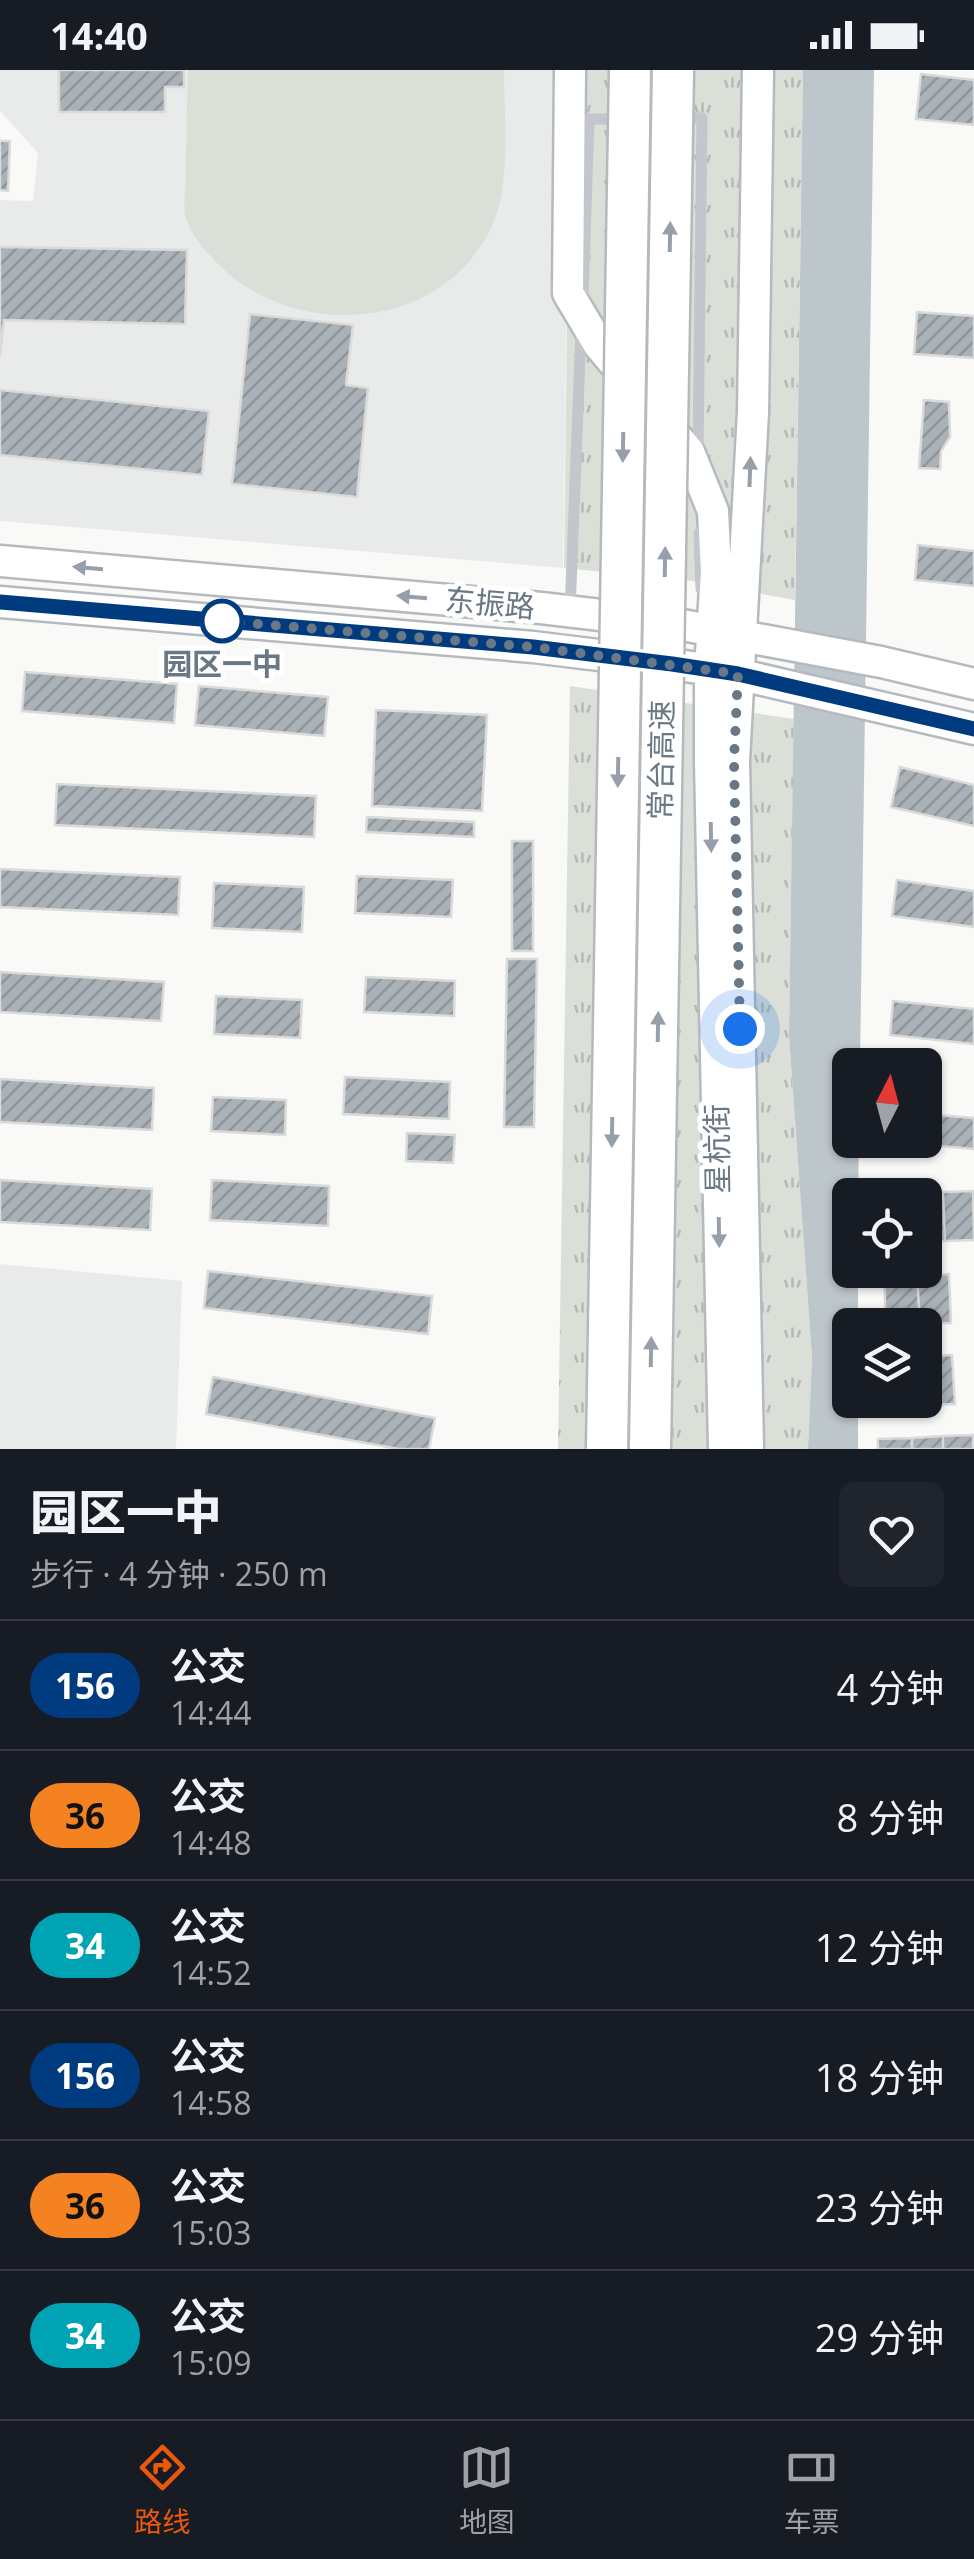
<!DOCTYPE html>
<html lang="zh">
<head>
<meta charset="utf-8">
<style>
  :root { --surface:#171b24; --page:#20242c; --text:#f1f3f6; --muted:#9ea1a6; --line:#363941; --accent:#ea580c }
  body { margin:0; font-family:"Open Sans","Noto Sans SC",sans-serif; background:var(--page); color:var(--text); height:100vh; display:flex; flex-direction:column; font-size:38px; white-space:nowrap }
  * { box-sizing:border-box; margin:0 }
  p { font-size:32px; color:var(--muted) }
  .icon { flex:none; width:55px; height:55px; fill:none; stroke:currentColor; stroke-width:2; stroke-linecap:round; stroke-linejoin:round }
  .map { position:relative; height:1379px; overflow:hidden }
  .sheet { display:flex; flex-direction:column; background:var(--surface); flex:1 }
  .sheet>* { flex:none }
  .badge { padding:0 20px; border-radius:32px; font-size:35px; line-height:65px }
  .needle { width:65px; rotate:6deg }
  .fabs { position:absolute; left:832px; top:978px; display:grid; gap:20px }
  .fabs a { display:grid; place-items:center; width:110px; height:110px; border-radius:15px; background:var(--surface); box-shadow:0 2px 8px #0004; font-size:50px }
  .you { position:absolute; width:50px; height:50px; margin:-25px; border:8px solid #fff; border-radius:50%; background:#1a73e8; box-shadow:0 0 0 15px #1a73e833 }
  .map>.badge { position:absolute; translate:-50% -50%; box-shadow:0 0 0 5px #fff }
  .round { display:grid; place-items:center; flex:none; width:105px; height:105px; border-radius:15px; background:var(--page) }
  .headline { display:flex; align-items:center; justify-content:space-between; height:170px; padding:0 30px }
  h1 { font-size:48px; font-weight:800; line-height:75px }
  ul { padding:0; list-style:none }
  li { display:flex; align-items:center; gap:30px; height:130px; padding:0 30px; border-top:2px solid var(--line) }
  li div { flex:1 }
  li b { display:block; font-size:38px }
  li em { font-style:normal }
  li .badge { min-width:110px; font-weight:700; text-align:center }
  .status { display:flex; justify-content:space-between; align-items:center; height:70px; padding:0 50px; background:var(--surface); direction:ltr }
  .status svg { height:28px; fill:currentColor }
  .tabs { display:flex; justify-content:space-around; align-items:center; height:140px; border-top:2px solid var(--line); background:var(--surface); font-size:28px; color:var(--muted) }
  .tabs a { display:grid; justify-items:center; gap:5px }
  .tabs .active { color:var(--accent) }
  .map>svg:first-child { display:block }
</style>
</head>
<body>
<div class="status"><b>14:40</b><svg viewBox="0 0 49 12"><path d="M0 12V9h3v3zM5 12V6h3v6zM10 12V3h3v9zM15 12V0h3v12zM26 1h20v11H26zM47 4h2v5h-2z"/></svg></div>
<div class="map">
<svg width="974" height="1379" viewBox="0 0 974 1379">
  <defs>
    <pattern id="park-tufts" width="24" height="20" patternUnits="userSpaceOnUse" patternTransform="scale(2.5)"><rect width="24" height="20" fill="#dadfd8"/><path d="M3 7l-1-3M5 7V3M7 7l1-3M15 17l-1-3M17 17v-4M19 17l1-3" fill="none" stroke="#b5bab5"/></pattern>
    <pattern id="building-hatch" width="6" height="6" patternUnits="userSpaceOnUse" patternTransform="scale(2.5)"><rect width="6" height="6" fill="#aab1b7"/><path d="M-1 1l2-2M0 6l6-6M5 7l2-2" fill="none" stroke="#8e959a"/></pattern>
  </defs>
  <rect width="100%" height="100%" fill="#f9f9f7"/>
  <!-- built -->
  <path fill="#e9ebea" d="M0,0H570L563,498L0,451V130L33,131L38,83L0,41Z
    M0,1194L182,1211L176,1379H0Z"/>
  <!-- park -->
  <path fill="url(#park-tufts)" d="M570,0H803L795,530L692,511L564,498Z
    M570,616L794,649L789,965L812,1287L808,1379H558Z"/>
  <!-- garden -->
  <path fill="#dadfd8" d="M188,0H504C504,45 511,110 494,151C448,261 298,273 219,195C205,181 190,164 185,145C183,134 186,118 186,107C186,71 187,36 188,0Z"/>
  <!-- water -->
  <path fill="#bdc6cb" d="M803,0H874L860,995H850V1070H859L858,1125H850V1200H858V1255H850V1330H858V1379H808L812,1287L789,966Z"/>
  <!-- building -->
  <path fill="url(#building-hatch)" stroke="#dadad9" stroke-width="2.5" d="M59,0H184V17H165V42H59Z
    M921,4L974,10V55L916,49Z
    M0,71H10L8,121L0,120Z
    M0,177L187,180L185,254L4,250L0,286Z
    M917,242L974,246V288L914,284Z
    M250,244L353,255L346,315L368,318L357,427L232,414Z
    M0,320L209,341L202,405L0,385Z
    M924,330L949,332L950,367L941,381L940,399L919,398Z
    M918,475L974,481V516L915,510Z
    M25,602L177,614L174,653L22,641Z
    M199,616L328,627L324,666L195,655Z
    M376,640L487,645L482,741L372,736Z
    M900,697L974,715V756L891,737Z
    M57,714L316,726L314,767L55,755Z
    M367,747L474,752V767L366,762Z
    M512,771H533V881H512Z
    M0,799L180,807L178,845L0,837Z
    M357,806L453,810L451,847L355,843Z
    M897,810L974,821V857L892,846Z
    M214,813L304,817L302,862L212,858Z
    M507,889H537L534,1057H504Z
    M0,902L164,912L161,951L0,942Z
    M366,907L455,911L454,946L364,942Z
    M216,926L302,930L300,968L214,964Z
    M893,931L974,939V974L890,965Z
    M345,1007L450,1012L449,1049L343,1044Z
    M0,1009L154,1018L152,1060L0,1052Z
    M213,1027L286,1030L285,1065L211,1061Z
    M925,1044L974,1048V1079L895,1072L925,1070Z
    M407,1063L455,1065L453,1093L406,1091Z
    M0,1110L152,1119L150,1160L0,1152Z
    M212,1110L329,1116L328,1156L210,1150Z
    M973,1121L974,1170L945,1171L943,1122Z
    M943,1122L945,1171L925,1172V1125L911,1123Z
    M208,1201L432,1226L428,1264L204,1238Z
    M949,1204L951,1253L920,1254L917,1205Z
    M917,1205L920,1254L886,1255L884,1207Z
    M952,1285L955,1334L923,1335L925,1286Z
    M213,1307L435,1348L429,1379H399L206,1344Z
    M973,1365V1379H943V1366Z
    M943,1366V1379H912V1368Z
    M912,1368V1379H878V1369Z"/>
  <g fill="none" stroke-linecap="round" stroke-linejoin="round">
    <defs>
      <path id="secondary" d="M570,0L568,223L599,275L689,382L713,441L716,502L710,599V691L724,1379
        M0,491L541,538L677,554L881,592L974,614
        M0,532L533,577L672,594L737,604L974,659
        M748,1379L734,691L753,342L758,0"/>
    </defs>
    <!-- secondary casing -->
    <use href="#secondary" stroke="#b5babe" stroke-width="35"/>
    <!-- lane -->
    <path stroke="#c3c6ca" stroke-width="11" d="M677,48H702L698,384
      M583,227L589,49H623
      M699,463L701,519
      M570,542L581,260"/>
    <!-- secondary -->
    <use href="#secondary" stroke="#fff" stroke-width="30"/>
    <defs>
      <path id="highway-bridge" d="M607,1379L630,0
        M650,1379L673,0"/>
    </defs>
    <!-- highway-bridge casing -->
    <use href="#highway-bridge" stroke="#b6b9bc" stroke-width="45" stroke-linecap="butt"/>
    <!-- highway-bridge -->
    <use href="#highway-bridge" stroke="#fff" stroke-width="40"/>
  </g>
  <!-- one-way arrows -->
  <defs><path id="oneway-solid" d="M-6-.8H1V-3.2L6.5 0L1 3.2V.8H-6Z" transform="scale(2.5)"/></defs>
  <g fill="#97a0aa">
    <use href="#oneway-solid" transform="translate(670 167) rotate(-89)"/>
    <use href="#oneway-solid" transform="translate(623 377) rotate(91)"/>
    <use href="#oneway-solid" transform="translate(750 402) rotate(-88)"/>
    <use href="#oneway-solid" transform="translate(665 492) rotate(-89)"/>
    <use href="#oneway-solid" transform="translate(88 498) rotate(-175)"/>
    <use href="#oneway-solid" transform="translate(412 527) rotate(-175)"/>
    <use href="#oneway-solid" transform="translate(618 702) rotate(91)"/>
    <use href="#oneway-solid" transform="translate(711 767) rotate(89)"/>
    <use href="#oneway-solid" transform="translate(658 957) rotate(-89)"/>
    <use href="#oneway-solid" transform="translate(612 1062) rotate(91)"/>
    <use href="#oneway-solid" transform="translate(719 1162) rotate(89)"/>
    <use href="#oneway-solid" transform="translate(651 1282) rotate(-89)"/>
  </g>
  <g fill="none" stroke-linecap="round" stroke-linejoin="round">
    <defs>
      <path id="line" d="M0,532L533,577L672,594L738,604L974,659"/>
    </defs>
    <!-- line casing -->
    <use href="#line" stroke="#fff" stroke-width="22"/>
    <!-- line -->
    <use href="#line" stroke="#003b80" stroke-width="15"/>
    <!-- walk -->
    <path stroke="#6a7885" stroke-width="10" stroke-dasharray="0 18" d="M222,551L533,577L738,604L734,691L740,959"/>
  </g>
  <!-- markers -->
  <circle fill="#fff" stroke="#003b80" stroke-width="5" cx="222" cy="551" r="20"/>
  <g text-anchor="middle" stroke-width="10" stroke-linejoin="round" paint-order="stroke">
    <!-- street labels -->
    <g font-size="30" fill="#6a7885" stroke="#fff">
      <text transform="translate(490 534) rotate(5)" y="10">东振路</text>
      <text transform="translate(662 690) rotate(-89)" y="10">常台高速</text>
      <text transform="translate(718 1079) rotate(-91)" y="10">星杭街</text>
    </g>
    <!-- stop labels -->
    <g font-size="30" font-weight="bold" fill="#6a7885" stroke="#fff">
      <text x="222" y="605">园区一中</text>
    </g>
  </g>
</svg>
<div class="fabs">
<a><svg class="needle" viewBox="-14 -14 28 28"><path d="M0-13l5 13h-10z" fill="#e53935"/><path d="M0 13l5-13h-10z" fill="#9ea1a6"/></svg></a>
<a><svg class="icon" aria-label="locate" viewBox="0 0 24 24"><circle cx="12" cy="12" r="6"/><path d="M12 2v4M12 18v4M2 12h4M18 12h4"/></svg></a>
<a><svg class="icon" aria-label="layers" viewBox="0 0 24 24"><path d="M12 4l9 5-9 5-9-5zM3 14l9 5 9-5"/></svg></a>
</div>
<div class="you" style="left:740px;top:959px"></div>
</div>
<section class="sheet">
<div class="headline"><div><h1>园区一中</h1><p>步行 · 4 分钟 · 250 m</p></div><a class="round"><svg class="icon" aria-label="heart" viewBox="0 0 24 24"><path d="M12 20l-8-8c-3-5 5-10 8-4 3-6 11-1 8 4z"/></svg></a></div>
<ul>
<li><span class="badge" style="background:#003b80;color:#fff">156</span><div><b>公交</b><p>14:44</p></div><em>4 分钟</em></li>
<li><span class="badge" style="background:#f58220;color:#111">36</span><div><b>公交</b><p>14:48</p></div><em>8 分钟</em></li>
<li><span class="badge" style="background:#00a3b4;color:#fff">34</span><div><b>公交</b><p>14:52</p></div><em>12 分钟</em></li>
<li><span class="badge" style="background:#003b80;color:#fff">156</span><div><b>公交</b><p>14:58</p></div><em>18 分钟</em></li>
<li><span class="badge" style="background:#f58220;color:#111">36</span><div><b>公交</b><p>15:03</p></div><em>23 分钟</em></li>
<li><span class="badge" style="background:#00a3b4;color:#fff">34</span><div><b>公交</b><p>15:09</p></div><em>29 分钟</em></li>
</ul>
</section>
<nav class="tabs">
<a class="active"><svg class="icon" aria-label="directions" viewBox="0 0 24 24"><path d="M12 3l9 9-9 9-9-9zM9 14v-3h6M13 9l2 2-2 2"/></svg>路线</a>
<a><svg class="icon" aria-label="map" viewBox="0 0 24 24"><path d="M3 6l6-2 6 2 6-2v14l-6 2-6-2-6 2zM9 4v14M15 6v14"/></svg>地图</a>
<a><svg class="icon" aria-label="tickets" viewBox="0 0 24 24"><path d="M3 7h18v10H3zM15 7v10"/></svg>车票</a>
</nav>
</body>
</html>
